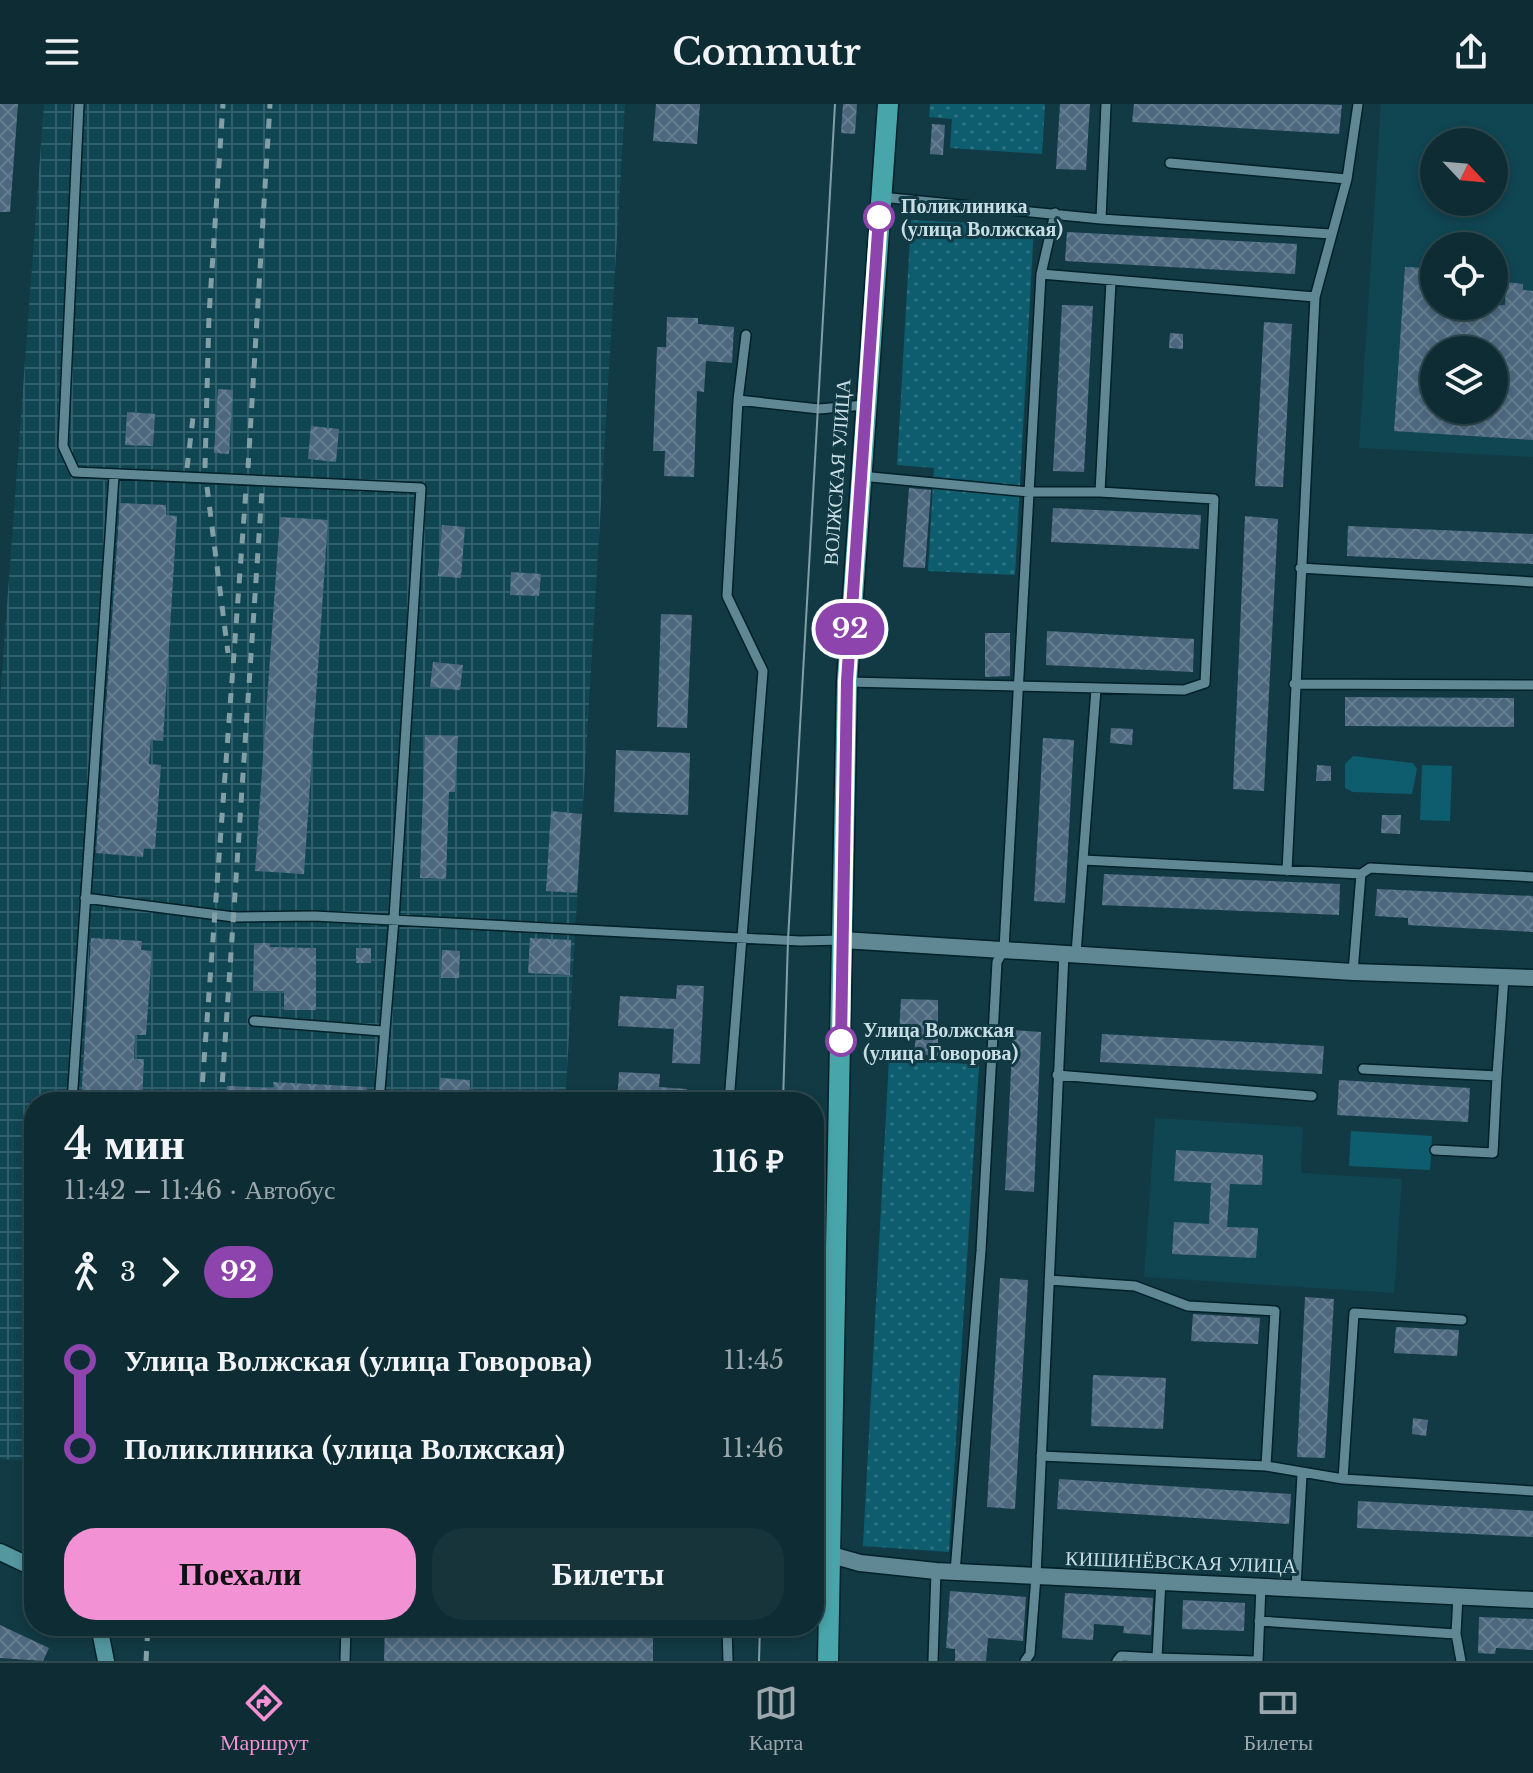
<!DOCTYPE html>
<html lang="ru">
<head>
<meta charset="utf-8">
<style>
  :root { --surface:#0e2c33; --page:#17343b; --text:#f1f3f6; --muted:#9ba7ac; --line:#2e484e; --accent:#f391d5 }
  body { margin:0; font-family:"Libre Baskerville",serif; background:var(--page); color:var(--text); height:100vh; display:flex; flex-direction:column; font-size:30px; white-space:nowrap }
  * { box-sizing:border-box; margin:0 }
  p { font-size:26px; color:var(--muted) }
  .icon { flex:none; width:44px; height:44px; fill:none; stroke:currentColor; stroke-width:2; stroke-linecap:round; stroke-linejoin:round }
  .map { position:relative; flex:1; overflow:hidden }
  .sheet { position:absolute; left:24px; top:988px; width:800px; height:544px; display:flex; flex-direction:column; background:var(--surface); border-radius:32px; box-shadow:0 4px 12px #0003,0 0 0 2px var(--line) }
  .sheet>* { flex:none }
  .badge { padding:0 16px; border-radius:26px; font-size:28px; line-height:52px }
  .needle { width:52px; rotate:116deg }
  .buttons { position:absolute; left:1420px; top:24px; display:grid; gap:16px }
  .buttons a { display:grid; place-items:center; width:88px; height:88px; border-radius:50%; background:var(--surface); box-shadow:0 4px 12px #0003,0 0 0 2px var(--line); font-size:40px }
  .map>.badge { position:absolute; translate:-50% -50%; box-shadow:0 0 0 4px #fff }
  .legs { display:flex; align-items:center; gap:12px; height:88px; padding:0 40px; font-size:26px }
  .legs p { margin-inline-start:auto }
  .summary { display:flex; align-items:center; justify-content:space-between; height:136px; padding:0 40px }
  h1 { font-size:44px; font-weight:600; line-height:60px }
  .cta { display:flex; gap:16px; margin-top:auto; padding:16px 40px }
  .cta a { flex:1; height:92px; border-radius:32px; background:var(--accent); color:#111; font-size:32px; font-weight:600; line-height:92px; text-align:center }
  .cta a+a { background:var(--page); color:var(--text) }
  ul { padding:0 40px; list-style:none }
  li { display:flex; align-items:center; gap:28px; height:88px; font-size:30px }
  li i { display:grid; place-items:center; width:12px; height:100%; margin:0 10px; background:currentColor }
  li i::after { content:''; width:20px; height:20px; margin:-10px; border:6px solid; border-radius:50%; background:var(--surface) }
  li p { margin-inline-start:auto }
  li:first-child i { background:linear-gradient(#0000 50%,currentColor 0) }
  li:last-child i { background:linear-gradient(currentColor 50%,#0000 0) }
  header { display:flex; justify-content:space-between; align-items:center; height:104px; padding:0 40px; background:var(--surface); font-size:36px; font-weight:600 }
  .tabs { display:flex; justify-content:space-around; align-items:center; height:112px; border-top:2px solid var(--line); background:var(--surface); font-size:22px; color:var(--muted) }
  .tabs a { display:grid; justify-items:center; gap:4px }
  .tabs .active { color:var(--accent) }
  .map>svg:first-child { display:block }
</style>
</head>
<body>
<header><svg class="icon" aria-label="menu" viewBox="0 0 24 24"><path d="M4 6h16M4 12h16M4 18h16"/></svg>Commutr<svg class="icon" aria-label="share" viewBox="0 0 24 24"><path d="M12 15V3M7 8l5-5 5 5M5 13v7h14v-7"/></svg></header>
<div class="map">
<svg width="1533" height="1557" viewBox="0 0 1533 1557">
  <defs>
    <pattern id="industrial-grid" width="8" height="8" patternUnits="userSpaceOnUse" patternTransform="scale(2)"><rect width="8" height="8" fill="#104552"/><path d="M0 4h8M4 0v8" fill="none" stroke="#315f6b"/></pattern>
    <pattern id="grass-dots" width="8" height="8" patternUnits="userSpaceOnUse" patternTransform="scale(2)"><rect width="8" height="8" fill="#0d5d6f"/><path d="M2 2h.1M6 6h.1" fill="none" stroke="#2f7483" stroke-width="1.8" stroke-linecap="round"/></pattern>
    <pattern id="building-cross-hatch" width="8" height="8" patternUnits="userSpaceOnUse" patternTransform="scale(2)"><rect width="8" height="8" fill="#4d687e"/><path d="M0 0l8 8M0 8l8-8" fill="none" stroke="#657d90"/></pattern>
  </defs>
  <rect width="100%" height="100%" fill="#123a44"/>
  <!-- built -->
  <path fill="#104552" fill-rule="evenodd" d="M1381,0H1533V353L1359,344ZM1434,38H1494V98H1434ZM1434,142H1494V202H1434ZM1434,246H1494V306H1434Z
    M1155,1014L1303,1023L1301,1069L1402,1075L1394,1189L1144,1173Z"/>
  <!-- industrial -->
  <path fill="url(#industrial-grid)" d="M44,0H625L565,998H34V1357L0,1355V596Z"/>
  <!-- grass -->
  <path fill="url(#grass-dots)" d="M930,0H1045L1042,50L950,44L952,15L929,13Z
    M911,116L1034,122L1015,471L928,467L934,364L897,361Z
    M889,954L979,961L949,1448L863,1442Z"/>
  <!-- park -->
  <path fill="#0d5d6f" d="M1353,652L1413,659L1417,665L1412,690L1353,688L1345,684V660Z
    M1422,661L1452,662L1450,717L1420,716Z
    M1351,1027L1432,1032L1430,1066L1349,1062Z"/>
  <!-- building -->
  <path fill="url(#building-cross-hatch)" fill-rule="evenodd" d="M0,0H18L10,108H0Z
    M656,0H700L697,40L653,37Z
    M843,0H857L855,30L841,29Z
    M1060,0H1090L1086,66L1056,65Z
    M1134,0H1315L1342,1L1339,30L1132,18Z
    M932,20L945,21L943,51L930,50Z
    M1067,128L1297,140L1295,170L1065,157Z
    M1405,163L1434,164V202L1505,201L1506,178L1523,180V186L1533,187V336L1394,327ZM1434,246H1494V306H1434Z
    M1062,201L1093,202L1084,368L1053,367Z
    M667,213L698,214V220L734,223L732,259L706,257L704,288L697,287L694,373L664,372L665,347H653L657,243H666Z
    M1264,218L1292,220L1283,383L1255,382Z
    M1170,229L1183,230V245L1169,244Z
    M218,285L233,286L229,350L214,349Z
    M127,308L155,310L153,342L125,341Z
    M311,322L339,325L336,358L308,355Z
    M909,384L931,386L925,464L903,463Z
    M120,399L166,401V411L177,412L163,637L151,636L149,660L161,661L155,745L144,744L143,753L96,749Z
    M1053,404L1201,411L1199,445L1051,438Z
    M1245,412L1278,415L1264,687L1233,685Z
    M280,413L328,416L304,770L255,767Z
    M442,421L465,423L461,474L438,472Z
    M1348,422L1533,430V460L1347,452Z
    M511,468L541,470L539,492L510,491Z
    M661,510L692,511L687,624L657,623Z
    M1047,527L1194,535L1193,568L1046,561Z
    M985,529H1010V572L985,573Z
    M433,558L463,561L460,586L430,583Z
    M1345,593L1514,594V623L1345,622Z
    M1111,624L1133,625L1132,641L1110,639Z
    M425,631L458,632L455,688H449L446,775L420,774Z
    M1043,634L1074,636L1065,799L1034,797Z
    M616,646L690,649L688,711L614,708Z
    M1317,661L1331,662V677H1316Z
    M551,707L582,710L577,789L546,787Z
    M1382,711H1401L1400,730L1381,729Z
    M1104,770L1340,780L1339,811L1102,801Z
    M1377,785L1533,792V828L1408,821V814L1375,812Z
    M91,834L142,837L141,846L152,847L146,931H135L134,955H144L142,998H81Z
    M530,834L571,836L570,871L528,869Z
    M254,839H270V843L316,844V906H284V887H253Z
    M356,844H371V859H356Z
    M442,846L460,847L459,874H441Z
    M677,881L704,882L700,960L672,959L674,925L618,922L620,892L676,895Z
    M901,895L938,896V952L914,950L916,931L899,930Z
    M1013,926L1041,928L1034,1088L1005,1086Z
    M1102,930L1324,942L1322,970L1100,958Z
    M619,968L660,970L659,983L687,985V998H617Z
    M440,974L470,976L469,998H439Z
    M1339,976L1470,984L1468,1018L1337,1011Z
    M273,978L367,983L366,998H226L227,982L274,984Z
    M1176,1046L1263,1051L1262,1081L1230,1080L1227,1123L1258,1124L1256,1154L1172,1150L1174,1118L1209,1120L1211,1079L1174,1077Z
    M1000,1174L1028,1176L1015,1405L987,1403Z
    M1305,1193L1334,1195L1325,1354L1297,1353Z
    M1193,1210L1260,1214L1258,1240L1191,1237Z
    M1396,1223L1459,1226L1457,1252L1394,1249Z
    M1093,1271L1166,1274L1163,1325L1091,1322Z
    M1413,1314L1428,1316L1426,1332L1412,1330Z
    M1059,1375L1291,1390L1289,1420L1057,1405Z
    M1358,1397L1533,1407V1433L1357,1424Z
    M950,1487L1026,1493L1023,1537L988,1534L986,1557H955V1545L946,1544Z
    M1065,1489L1153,1494L1151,1531L1123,1529L1124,1522L1094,1520L1093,1536L1062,1534Z
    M1183,1496L1245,1499L1244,1527L1182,1525Z
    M1479,1513L1533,1515V1546L1496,1544L1495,1550L1478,1549Z
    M0,1521L49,1544L43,1557L0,1554Z
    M385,1522H653V1557H384Z"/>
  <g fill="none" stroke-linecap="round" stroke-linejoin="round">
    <defs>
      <path id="lane" d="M79,0L63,342L75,368L421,384L394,815L379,998
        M1170,59L1347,75
        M881,93L1101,115L1331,130
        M1101,115L1106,0
        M1041,170L1315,193
        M738,296L819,305L865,301
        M1100,388L1111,177
        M1300,464L1533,478
        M848,578L1184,586L1205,579L1214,395L1100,388H1029L861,372
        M1294,580L1533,581
        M1083,756L1096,585
        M1287,767L1315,193L1347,75L1358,0
        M85,794L234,813L314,812L800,837L843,836
        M1076,850L1083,756L1361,770L1370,764L1533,773
        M1353,868L1361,770
        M254,917L382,927
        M1363,965L1497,972L1504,873
        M1057,971L1312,992
        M72,998L114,372
        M729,998L763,567L727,492L738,296L746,231
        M1435,1046L1493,1049L1497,972
        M1049,1176L1135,1182L1188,1202L1275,1207L1266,1362
        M1041,1352L1266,1362L1343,1375L1533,1387
        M1343,1375L1354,1209L1462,1216
        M955,1468L981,1147L997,858L1004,845L1041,170L1055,109
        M1296,1483L1302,1370
        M1458,1491L1456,1530L1461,1557
        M1259,1517L1456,1530
        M727,1522L728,1557
        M1157,1554L1256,1557
        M933,1556L936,1467
        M345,1557L346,1522
        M1025,1557L1030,1550L1036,1472L1064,849
        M1117,1557L1121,1552L1157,1554L1161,1476
        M1258,1557L1261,1481"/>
      <path id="street" d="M843,836L1353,868L1533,874
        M814,1446L860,1459L936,1467L1533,1496"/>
      <path id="secondary" d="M0,1448L34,1464
        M99,1522L106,1557"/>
      <path id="primary" d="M828,1557L847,577L888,0"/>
    </defs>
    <!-- lane casing -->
    <use href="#lane" stroke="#022028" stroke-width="12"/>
    <!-- street casing -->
    <use href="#street" stroke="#022028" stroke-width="19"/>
    <!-- secondary casing -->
    <use href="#secondary" stroke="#022028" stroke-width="19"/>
    <!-- primary casing -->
    <use href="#primary" stroke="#022028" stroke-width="23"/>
    <!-- lane -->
    <use href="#lane" stroke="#608894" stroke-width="9"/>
    <!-- street -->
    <use href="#street" stroke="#608894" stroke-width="16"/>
    <!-- secondary -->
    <use href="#secondary" stroke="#54979f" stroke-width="16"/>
    <!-- primary -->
    <use href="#primary" stroke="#48a6aa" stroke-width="20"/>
    <!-- tram -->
    <path stroke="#829fa6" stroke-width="2" d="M783,998L788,836L835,0
      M759,1557L760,1522"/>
    <!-- rail -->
    <path stroke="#829fa6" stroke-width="5" stroke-dasharray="10 10" stroke-linecap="butt" d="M187,364L194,305
      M205,364L209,211L223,0
      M248,364L270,0
      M207,383L228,549
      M201,998L246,386
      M221,998L262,387
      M146,1557L148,1522"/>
  </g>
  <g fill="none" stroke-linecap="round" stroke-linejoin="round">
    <defs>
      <path id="line-1" d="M841,937L847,577L879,113"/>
    </defs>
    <!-- line-1 casing -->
    <use href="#line-1" stroke="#fff" stroke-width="18"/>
    <!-- line-1 -->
    <use href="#line-1" stroke="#8e44ad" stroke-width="12"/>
  </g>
  <!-- markers -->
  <g fill="#fff" stroke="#8e44ad" stroke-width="4">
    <circle cx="879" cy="113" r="14"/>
    <circle cx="841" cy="937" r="14"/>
  </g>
  <g text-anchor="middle" stroke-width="6" stroke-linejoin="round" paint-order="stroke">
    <!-- stop labels -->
    <g font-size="20" font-weight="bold" fill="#c9dee4" stroke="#123a44" text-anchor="start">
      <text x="901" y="109">Поликлиника<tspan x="901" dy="23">(улица Волжская)</tspan></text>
      <text x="863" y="933">Улица Волжская<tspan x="863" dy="23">(улица Говорова)</tspan></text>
    </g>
    <!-- street labels -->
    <g font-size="20" fill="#c9dee4" stroke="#123a44">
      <text transform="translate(837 368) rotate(-86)" y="7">ВОЛЖСКАЯ УЛИЦА</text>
      <text transform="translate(1181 1458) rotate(2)" y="7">КИШИНЁВСКАЯ УЛИЦА</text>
    </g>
  </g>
</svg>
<div class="buttons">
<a><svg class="needle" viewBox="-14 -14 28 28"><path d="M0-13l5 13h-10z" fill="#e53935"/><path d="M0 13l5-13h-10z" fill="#9ba7ac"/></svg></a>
<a><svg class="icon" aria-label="locate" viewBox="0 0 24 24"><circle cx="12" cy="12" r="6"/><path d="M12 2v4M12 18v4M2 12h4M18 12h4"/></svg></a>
<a><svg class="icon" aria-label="layers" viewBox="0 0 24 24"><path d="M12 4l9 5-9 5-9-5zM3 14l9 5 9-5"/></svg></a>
</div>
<b class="badge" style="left:850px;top:525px;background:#8e44ad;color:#fff">92</b>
<section class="sheet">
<div class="summary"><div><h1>4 мин</h1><p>11:42 – 11:46 · Автобус</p></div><b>116 ₽</b></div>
<div class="legs"><svg class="icon" aria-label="walk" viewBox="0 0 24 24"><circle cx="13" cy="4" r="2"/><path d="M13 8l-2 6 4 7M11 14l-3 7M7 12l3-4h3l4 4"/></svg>3<svg class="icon" aria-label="forward" viewBox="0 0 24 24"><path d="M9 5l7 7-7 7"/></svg><b class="badge" style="background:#8e44ad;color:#fff">92</b></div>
<ul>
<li><i style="color:#8e44ad"></i><b>Улица Волжская (улица Говорова)</b><p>11:45</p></li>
<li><i style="color:#8e44ad"></i><b>Поликлиника (улица Волжская)</b><p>11:46</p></li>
</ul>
<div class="cta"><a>Поехали</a><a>Билеты</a></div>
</section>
</div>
<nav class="tabs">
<a class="active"><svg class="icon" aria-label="directions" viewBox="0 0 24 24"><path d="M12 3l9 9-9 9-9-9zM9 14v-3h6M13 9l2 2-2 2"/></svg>Маршрут</a>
<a><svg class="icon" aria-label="map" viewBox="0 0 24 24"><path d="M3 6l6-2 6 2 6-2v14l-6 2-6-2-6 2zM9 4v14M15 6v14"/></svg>Карта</a>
<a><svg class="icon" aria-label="tickets" viewBox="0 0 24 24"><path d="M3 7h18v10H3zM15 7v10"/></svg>Билеты</a>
</nav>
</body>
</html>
